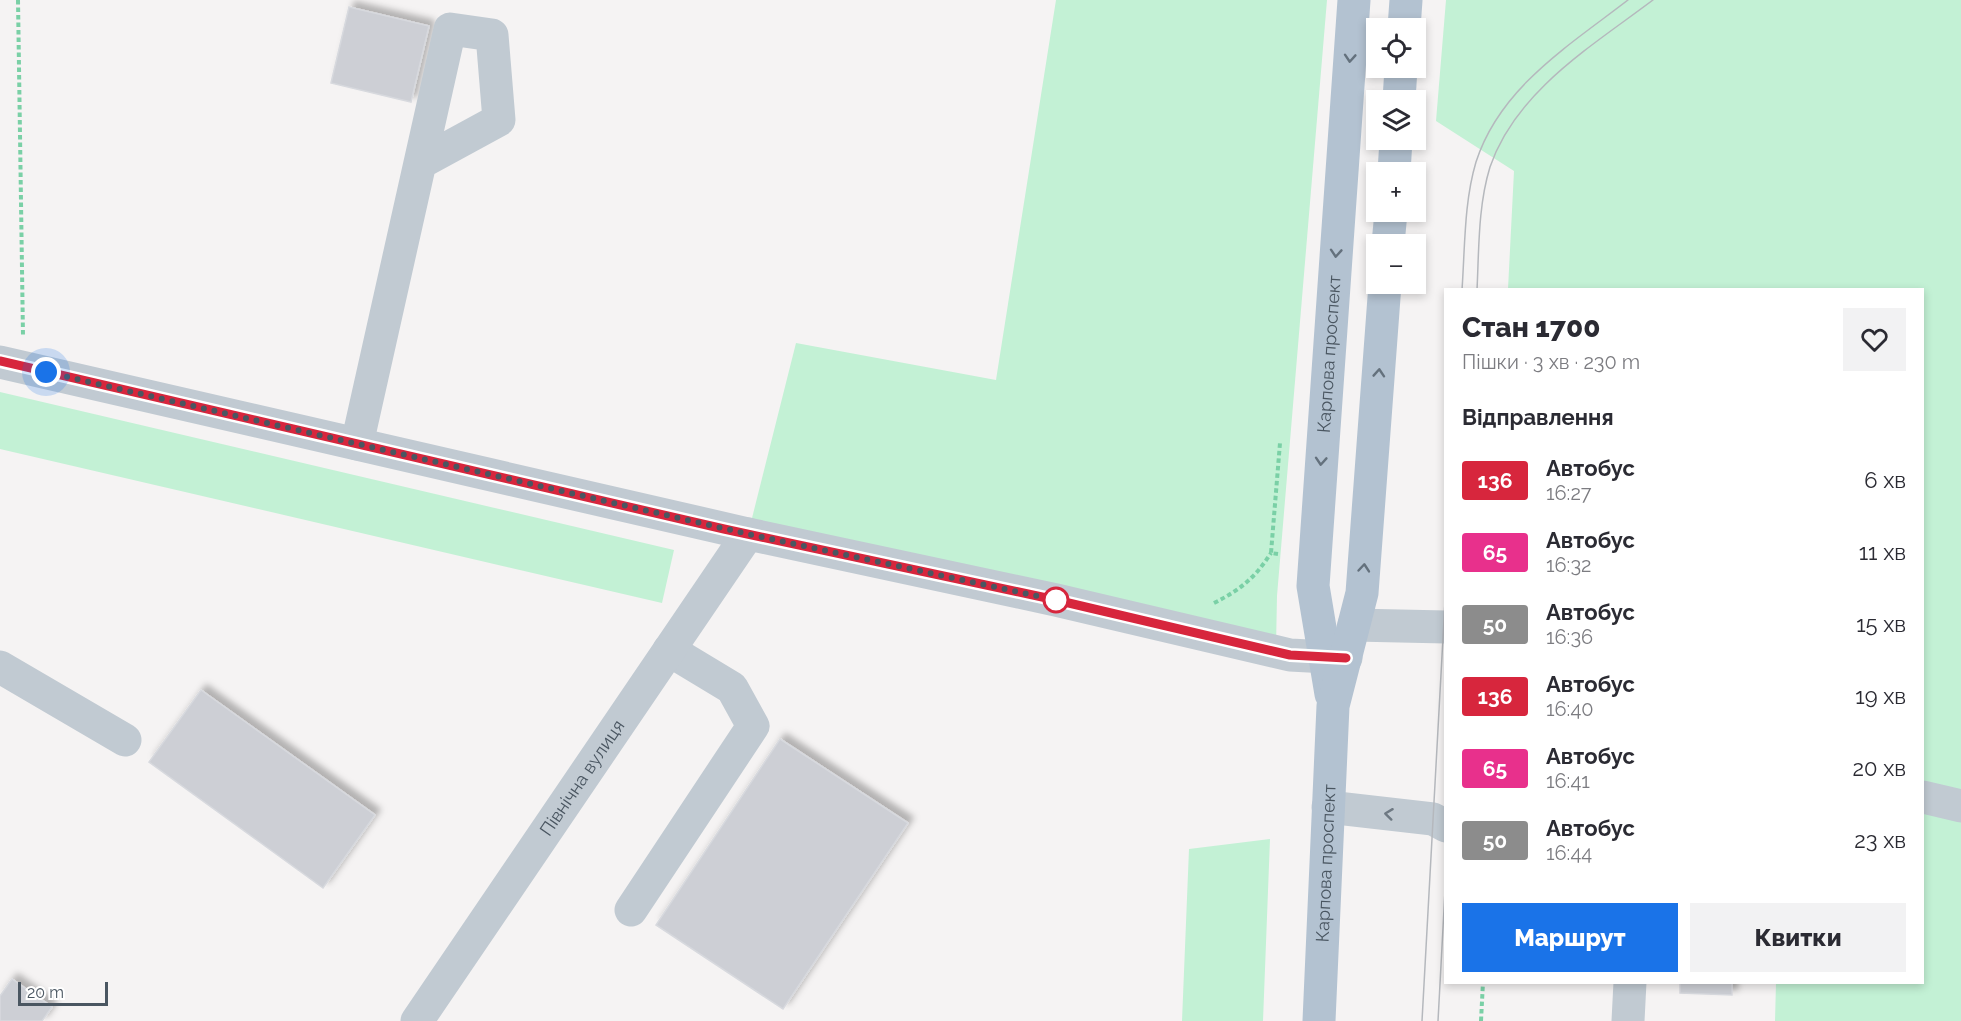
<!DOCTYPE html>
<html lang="uk">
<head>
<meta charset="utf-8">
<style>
  :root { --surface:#fff; --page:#f2f2f3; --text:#2b2b33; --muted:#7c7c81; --accent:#1a73e8 }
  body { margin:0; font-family:Raleway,sans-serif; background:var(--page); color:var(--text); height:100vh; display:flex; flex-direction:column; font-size:22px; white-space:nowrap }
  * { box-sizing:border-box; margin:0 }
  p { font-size:20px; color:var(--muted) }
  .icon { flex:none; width:33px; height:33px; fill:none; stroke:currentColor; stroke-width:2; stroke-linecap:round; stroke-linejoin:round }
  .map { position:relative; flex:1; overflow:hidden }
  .panel { position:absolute; left:1444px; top:288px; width:480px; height:696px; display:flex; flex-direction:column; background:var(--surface); border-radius:0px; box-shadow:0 3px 9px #0003 }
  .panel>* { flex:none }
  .badge { padding:0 12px; border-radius:4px; font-size:21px; line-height:39px }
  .controls { position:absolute; left:1366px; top:18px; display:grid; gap:12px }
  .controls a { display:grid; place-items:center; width:60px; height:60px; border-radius:0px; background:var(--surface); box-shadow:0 3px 9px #0003; font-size:30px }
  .scale { position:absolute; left:18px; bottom:15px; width:90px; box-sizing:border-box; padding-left:6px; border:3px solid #4a5661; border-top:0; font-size:16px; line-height:21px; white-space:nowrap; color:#4a5661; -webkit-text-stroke:4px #fff; paint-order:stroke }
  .you { position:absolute; width:30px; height:30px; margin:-15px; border:4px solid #fff; border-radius:50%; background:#1a73e8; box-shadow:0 0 0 9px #1a73e833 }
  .map>.badge { position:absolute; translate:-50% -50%; box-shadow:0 0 0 3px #fff }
  h2 { padding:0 18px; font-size:22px; line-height:54px }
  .round { display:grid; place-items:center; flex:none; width:63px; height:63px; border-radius:0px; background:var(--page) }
  .overview { display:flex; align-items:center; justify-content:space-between; height:102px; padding:0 18px }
  h1 { font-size:28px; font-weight:800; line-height:45px }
  .button { display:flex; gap:12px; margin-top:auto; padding:12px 18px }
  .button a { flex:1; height:69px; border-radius:0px; background:var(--accent); color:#fff; font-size:24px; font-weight:800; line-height:69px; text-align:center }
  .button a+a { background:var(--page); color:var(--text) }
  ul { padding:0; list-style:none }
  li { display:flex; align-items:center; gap:18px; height:72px; padding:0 18px }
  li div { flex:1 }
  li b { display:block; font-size:22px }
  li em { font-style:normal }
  li .badge { min-width:66px; font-weight:700; text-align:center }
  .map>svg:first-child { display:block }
</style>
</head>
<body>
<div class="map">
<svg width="1961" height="1021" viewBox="0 0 1961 1021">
  <defs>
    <filter id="shadow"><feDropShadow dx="5.5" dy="-5.5" stdDeviation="3" flood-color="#0004"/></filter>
  </defs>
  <rect width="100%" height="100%" fill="#f5f3f3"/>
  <!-- green -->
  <path fill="#c3f1d5" d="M1056,0H1327L1277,596L1276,647L748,534L796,343L996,380Z
    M1446,0H1961V1021H1775L1776,983L1923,982V290L1508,289L1514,171L1436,121Z
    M0,392L674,550L662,603L0,449Z
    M1270,839L1263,1021H1182L1189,849Z"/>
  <!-- building -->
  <path fill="#cdcfd5" stroke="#d7d9de" stroke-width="1.5" filter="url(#shadow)" d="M349,7L429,26L411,102L331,83Z
    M201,690L375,815L323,888L149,762Z
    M780,739L908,823L783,1009L656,925Z
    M12,979L52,1007L42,1021H0V996Z
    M1680,982H1732V995L1680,993Z"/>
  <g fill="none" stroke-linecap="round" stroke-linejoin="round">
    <!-- path -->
    <path stroke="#7ad0a6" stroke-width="4" stroke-dasharray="4.5 3" stroke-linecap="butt" d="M18,0L23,336
      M1278,554L1271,553L1280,443
      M1214,603C1240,590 1255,578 1271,553
      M1481,1021L1483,982"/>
    <!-- minor -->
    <g stroke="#c1cad2" stroke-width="33">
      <path d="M0,362L748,534L1056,600L1290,655L1346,658"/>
      <path d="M357,444L450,29L492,35L499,120L420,163"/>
      <path d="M1354,625L1446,627"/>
      <path d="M0,667L125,740"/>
      <path d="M1923,797L1961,806"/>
      <path d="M1328,807L1433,819L1446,826"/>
      <path d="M631,910L753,726L732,688L669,650"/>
      <path id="s1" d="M417,1021L748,534"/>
      <path d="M1628,1021L1630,982"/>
    </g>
    <!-- major -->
    <g stroke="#b3c2d1" stroke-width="33">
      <path d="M1404,28L1406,0"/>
      <path d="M1399,100L1401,68"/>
      <path d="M1394,172L1396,140"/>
      <path d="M1388,244L1391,212"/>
      <path id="s2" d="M1331,694L1313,586L1354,0"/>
      <path id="s3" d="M1319,1021L1333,706L1362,593L1385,284"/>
    </g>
    <!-- tram -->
    <path stroke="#b5b8bd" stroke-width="1.5" d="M1462,290C1465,247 1464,202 1476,162C1500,87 1570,45 1628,0
      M1477,290C1479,249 1478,206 1490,167C1516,91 1592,46 1653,0
      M1422,1021L1446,583
      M1438,1021L1446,872"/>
  </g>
  <!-- one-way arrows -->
  <defs><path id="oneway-chevron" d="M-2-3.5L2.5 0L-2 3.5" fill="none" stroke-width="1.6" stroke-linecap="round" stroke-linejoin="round" transform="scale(1.5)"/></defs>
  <g stroke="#64717d">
    <use href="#oneway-chevron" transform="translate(1350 58) rotate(94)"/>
    <use href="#oneway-chevron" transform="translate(1336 253) rotate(94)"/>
    <use href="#oneway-chevron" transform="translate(1379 373) rotate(-86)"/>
    <use href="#oneway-chevron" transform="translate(1321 461) rotate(94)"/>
    <use href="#oneway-chevron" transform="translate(1364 568) rotate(-85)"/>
  </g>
  <use stroke="#6e7983" href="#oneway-chevron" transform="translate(1389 814) rotate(-173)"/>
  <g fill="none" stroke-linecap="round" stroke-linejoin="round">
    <defs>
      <path id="line" d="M0,361L724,529L1056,600L1290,655L1346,658"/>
    </defs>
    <!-- line casing -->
    <use href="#line" stroke="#fff" stroke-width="14"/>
    <!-- line -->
    <use href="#line" stroke="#d7263d" stroke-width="9"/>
    <!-- walk -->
    <path stroke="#4a5661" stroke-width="6" stroke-dasharray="0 10.8" d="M46,372L748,534L1056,600"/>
  </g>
  <!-- markers -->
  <circle fill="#fff" stroke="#d7263d" stroke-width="3" cx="1056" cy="600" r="12"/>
  <g text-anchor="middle" stroke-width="4.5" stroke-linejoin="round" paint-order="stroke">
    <!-- street labels -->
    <g font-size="18" fill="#4a5661" stroke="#fff">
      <text dy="6" stroke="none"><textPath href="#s2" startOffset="342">Карпова проспект</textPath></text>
      <text dy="6" stroke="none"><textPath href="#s1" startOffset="294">Північна вулиця</textPath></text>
      <text dy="6" stroke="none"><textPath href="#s3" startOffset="158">Карпова проспект</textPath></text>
    </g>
  </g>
</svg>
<div class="controls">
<a><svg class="icon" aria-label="locate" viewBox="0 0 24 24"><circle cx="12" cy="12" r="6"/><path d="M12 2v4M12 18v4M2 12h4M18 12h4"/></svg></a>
<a><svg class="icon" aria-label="layers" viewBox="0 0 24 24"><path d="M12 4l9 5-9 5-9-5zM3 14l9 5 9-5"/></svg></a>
<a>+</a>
<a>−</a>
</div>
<div class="scale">20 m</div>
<div class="you" style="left:46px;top:372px"></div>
<section class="panel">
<div class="overview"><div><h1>Стан 1700</h1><p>Пішки · 3 хв · 230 m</p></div><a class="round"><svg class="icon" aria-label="heart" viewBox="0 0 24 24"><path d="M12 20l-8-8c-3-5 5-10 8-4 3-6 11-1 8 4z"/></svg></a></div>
<h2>Відправлення</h2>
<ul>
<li><span class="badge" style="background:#d7263d;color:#fff">136</span><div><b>Автобус</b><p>16:27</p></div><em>6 хв</em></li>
<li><span class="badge" style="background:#e8308c;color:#fff">65</span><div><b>Автобус</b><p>16:32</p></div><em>11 хв</em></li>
<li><span class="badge" style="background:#8c8c8c;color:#fff">50</span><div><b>Автобус</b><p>16:36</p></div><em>15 хв</em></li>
<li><span class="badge" style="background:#d7263d;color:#fff">136</span><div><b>Автобус</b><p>16:40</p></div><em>19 хв</em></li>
<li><span class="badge" style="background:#e8308c;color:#fff">65</span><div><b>Автобус</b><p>16:41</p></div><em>20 хв</em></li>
<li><span class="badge" style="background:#8c8c8c;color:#fff">50</span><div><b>Автобус</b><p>16:44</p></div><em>23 хв</em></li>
</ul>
<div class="button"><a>Маршрут</a><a>Квитки</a></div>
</section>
</div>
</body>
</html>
